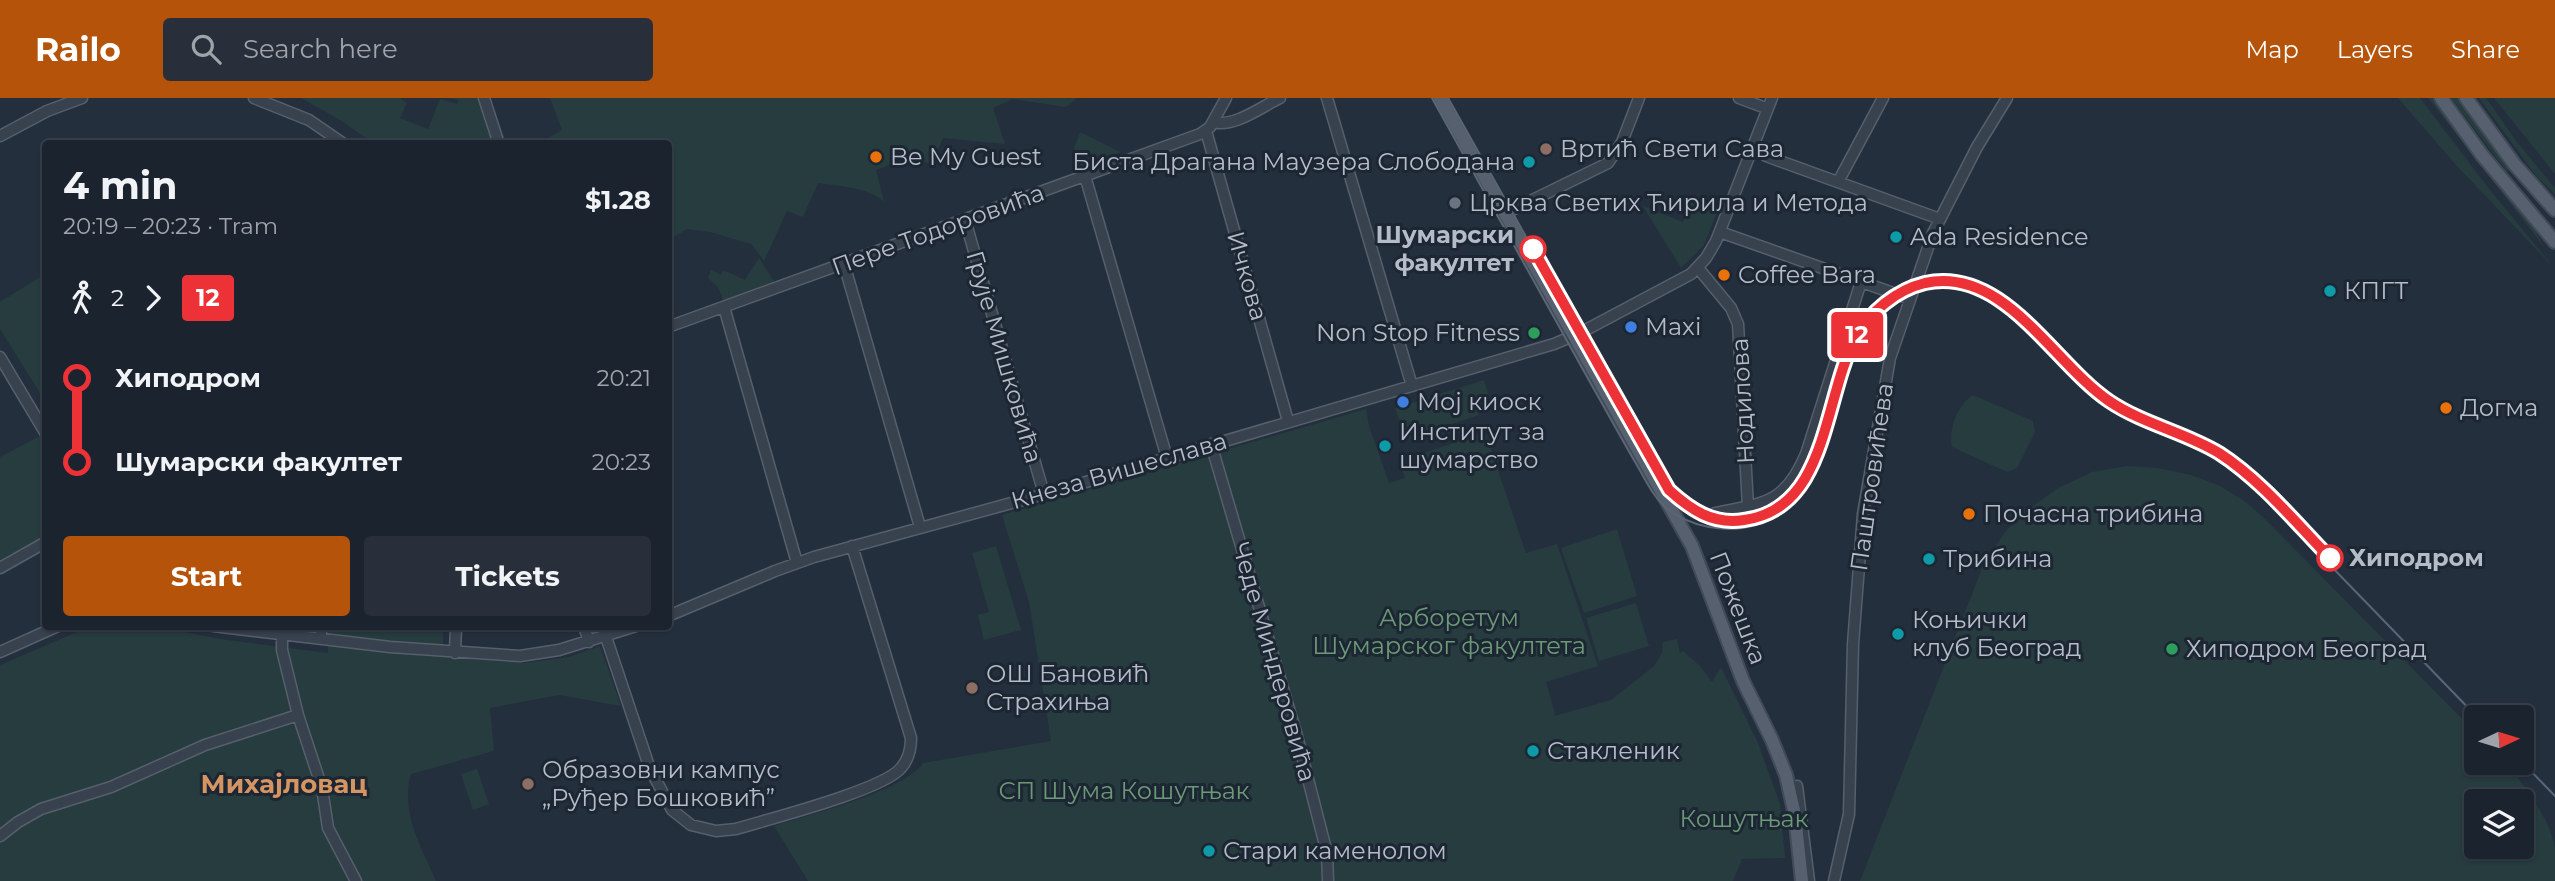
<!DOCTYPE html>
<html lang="en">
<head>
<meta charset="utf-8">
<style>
  :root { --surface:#1b232e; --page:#282f3a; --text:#f1f3f6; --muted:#a0a4aa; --line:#39404a; --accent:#b45309 }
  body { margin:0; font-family:Montserrat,sans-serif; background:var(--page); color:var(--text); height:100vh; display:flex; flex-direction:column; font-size:26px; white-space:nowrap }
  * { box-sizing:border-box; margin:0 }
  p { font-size:23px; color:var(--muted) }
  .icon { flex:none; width:38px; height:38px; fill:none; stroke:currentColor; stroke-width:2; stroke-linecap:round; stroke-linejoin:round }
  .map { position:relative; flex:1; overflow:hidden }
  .sheet { position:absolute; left:42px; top:42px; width:630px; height:490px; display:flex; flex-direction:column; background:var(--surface); border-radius:7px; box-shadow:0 2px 5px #0004,0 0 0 2px var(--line) }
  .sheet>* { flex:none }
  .badge { padding:0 14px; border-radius:5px; font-size:24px; line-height:46px }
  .needle { width:46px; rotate:86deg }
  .buttons { position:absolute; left:2464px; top:607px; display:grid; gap:14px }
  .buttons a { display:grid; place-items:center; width:70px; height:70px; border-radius:7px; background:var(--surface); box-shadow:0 2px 5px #0004,0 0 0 2px var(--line); font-size:35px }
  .map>.badge { position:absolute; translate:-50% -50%; box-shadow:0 0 0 4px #fff }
  .legs { display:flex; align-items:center; gap:10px; height:77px; padding:0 21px; font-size:23px }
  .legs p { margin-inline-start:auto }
  .overview { display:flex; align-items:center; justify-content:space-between; height:119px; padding:0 21px }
  h1 { font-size:38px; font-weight:700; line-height:52px }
  .button { display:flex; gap:14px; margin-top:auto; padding:14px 21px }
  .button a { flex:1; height:80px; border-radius:7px; background:var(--accent); color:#fff; font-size:28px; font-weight:700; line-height:80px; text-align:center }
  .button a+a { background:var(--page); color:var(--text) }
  ul { padding:0 21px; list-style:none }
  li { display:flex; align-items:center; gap:24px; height:84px; font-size:26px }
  li i { display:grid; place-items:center; width:10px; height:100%; margin:0 9px; background:currentColor }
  li i::after { content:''; width:18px; height:18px; margin:-9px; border:5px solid; border-radius:50%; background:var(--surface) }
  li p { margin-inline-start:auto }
  li:first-child i { background:linear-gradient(#0000 50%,currentColor 0) }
  li:last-child i { background:linear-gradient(currentColor 50%,#0000 0) }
  header { display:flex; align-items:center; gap:42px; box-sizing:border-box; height:98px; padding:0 35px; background:var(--accent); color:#fff }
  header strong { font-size:33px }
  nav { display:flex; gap:38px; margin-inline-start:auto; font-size:24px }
  .search { width:490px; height:63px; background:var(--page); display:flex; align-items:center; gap:18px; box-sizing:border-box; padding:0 24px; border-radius:7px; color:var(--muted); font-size:26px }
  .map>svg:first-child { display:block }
</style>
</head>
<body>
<header>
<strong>Railo</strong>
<div class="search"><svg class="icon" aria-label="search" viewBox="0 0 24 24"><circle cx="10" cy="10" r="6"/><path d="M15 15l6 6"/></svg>Search here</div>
<nav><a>Map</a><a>Layers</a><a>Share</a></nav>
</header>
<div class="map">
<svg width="2555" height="783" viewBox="0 0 2555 783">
  <rect width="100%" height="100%" fill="#242f3e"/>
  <!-- green -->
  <path fill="#263c3f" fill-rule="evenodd" d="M301,0H400L407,5L400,20L428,31L440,1L457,6L459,2L450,0H479L493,45H373L340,22Z
    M550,0H1077L1066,9L1013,1L993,10L1005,46L943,40L931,66L911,59L876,72L884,104C869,89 838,88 818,85L803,119L787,113L764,163L751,146L710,134L687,131L669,142L668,46L540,45L562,32Z
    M2398,0H2420L2490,92L2555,171L2456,67Z
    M2428,0H2434L2533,129L2545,150Z
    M2451,0H2460L2511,70L2507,74Z
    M2479,0H2486L2517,44L2555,90V97L2534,75Z
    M2494,0H2555V76Z
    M1080,34L1116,52L1121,54L1077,72L1074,50Z
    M1692,102L1718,112L1704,147L1681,170L1643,108L1683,124Z
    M759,160L775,185L724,204L718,189L708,180L711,172L721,177L723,172L745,182Z
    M45,176V303L0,231V204Z
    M1484,282L1491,304L1477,309L1479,317L1406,341L1395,310Z
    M1973,297L2033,323L2035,334L2017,370L2007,374L1952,349C1948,331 1958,306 1973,297Z
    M1366,311L1369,328L1389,385L1405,380L1401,368L1404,362L1485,334L1526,455L1557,446L1598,568L1546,584L1555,616L1554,618L1611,602L1654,568L1662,555L1663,544L1677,541L1680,555L1683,553L1700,568L1712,584L1721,569L1758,645L1780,706L1785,760L1742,761L1733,783H808L774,728C808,717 905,693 923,665L1051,643L1029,504L1002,417Z
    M40,338L45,346V440L0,467V359Z
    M2127,368L2158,370L2191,377L2220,388L2243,402L2262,418L2476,635V665H2505C2524,686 2550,721 2555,750C2555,760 2555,773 2555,783H1860L1983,468L2004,435L2027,412L2058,390L2092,374ZM2476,704H2522V749H2476Z
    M1617,431L1637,498L1584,515L1561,450Z
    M996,448L1021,532L984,542L978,517L989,514L972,455Z
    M1636,505L1649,548L1599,563L1586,520Z
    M89,529H159L220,541L328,555L327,529H443V558L524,565L569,559L600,548L621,608L559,597L490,610L494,653L411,676C400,714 421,748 436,783H0V567Z
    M477,671L489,706L473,712L461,676Z"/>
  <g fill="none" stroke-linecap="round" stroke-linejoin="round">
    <defs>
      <path id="minor" d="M254,0L309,22L344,46
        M484,0L499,46
        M1327,0L1412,288
        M1739,0L1763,9
        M1213,24C1234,30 1261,9 1280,0
        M1206,33L1288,323
        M0,38L47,13L82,0
        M1766,58L1940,121
        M1085,78L1167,360
        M1838,84L1883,0
        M1504,116L1608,65L1622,44L1639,0
        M965,122L1044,396
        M1720,134L1910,201
        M844,166L920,429
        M1698,170L1731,210L1738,226L1748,409
        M724,209L797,465
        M668,229L1200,36L1210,29L1226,0
        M0,259L46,336
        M1211,346L1297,638L1327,755L1328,783
        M1715,415C1764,405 1785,406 1806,356L1861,184
        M0,470L46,444
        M668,518L775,473L814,459L1052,394L1554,246L1580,235L1691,176L1706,160L1716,143L1772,0
        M213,528L390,549L520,558L559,552L636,528
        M321,528V541
        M584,528L589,544
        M282,537V552L298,617L322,690L328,730L356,783
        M606,539L650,671L672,712L691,727L716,733L736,731C769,721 883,692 901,670C909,661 911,651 911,640L852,448
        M0,554L58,528
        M455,555L456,528
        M1797,688L1809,783
        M0,738L18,724L41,711L111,689L205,647L298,617
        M1834,783L1849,716L1853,546L1863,416L1890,260L1933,135L1977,49L2007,0"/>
      <path id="major" d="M1440,0L1692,448L1743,583L1772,642L1786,677L1795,717L1802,783
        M2441,0L2482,57L2555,144
        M2466,0L2515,67L2555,112"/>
    </defs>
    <!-- minor casing -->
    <use href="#minor" stroke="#565f6c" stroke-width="13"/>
    <!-- major casing -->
    <use href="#major" stroke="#414a57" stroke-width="16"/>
    <!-- minor -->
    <use href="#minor" stroke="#38414e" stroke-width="10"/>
    <!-- major -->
    <use href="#major" stroke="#56606e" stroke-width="12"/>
    <!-- tram -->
    <path stroke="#5a6575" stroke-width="2" d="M1432,0C1485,95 1538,190 1591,286C1607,314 1622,342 1638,369C1646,383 1653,398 1665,409C1689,429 1726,436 1756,427C1862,396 1811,209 1930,190C2004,179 2051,268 2103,306C2139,333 2186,340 2224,367C2262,394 2295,431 2328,465C2378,516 2428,568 2478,620
      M1448,0L1662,381C1675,400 1693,413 1714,422
      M2522,664L2555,698"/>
  </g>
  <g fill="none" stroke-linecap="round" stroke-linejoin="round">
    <defs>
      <path id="line-1" d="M1533,151L1669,392C1691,412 1713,427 1744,422C1829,411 1823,299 1856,239C1870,214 1896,192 1925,185C2004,168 2053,265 2109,303C2143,326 2184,334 2219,355C2261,382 2296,425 2330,460"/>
    </defs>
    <!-- line-1 casing -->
    <use href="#line-1" stroke="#fff" stroke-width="16"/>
    <!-- line-1 -->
    <use href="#line-1" stroke="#ed3237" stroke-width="10"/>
  </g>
  <!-- markers -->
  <g fill="#8d6e63" stroke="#1d2633" stroke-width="2.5">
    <circle cx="1546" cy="51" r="7"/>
    <circle cx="972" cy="590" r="7"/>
    <circle cx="528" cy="686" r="7"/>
  </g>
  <g fill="#e8710a" stroke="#1d2633" stroke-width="2.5">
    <circle cx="876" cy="59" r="7"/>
    <circle cx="1724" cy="177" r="7"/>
    <circle cx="2446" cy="310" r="7"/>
    <circle cx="1969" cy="416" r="7"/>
  </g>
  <g fill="#0f9aa8" stroke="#1d2633" stroke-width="2.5">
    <circle cx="1529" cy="64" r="7"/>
    <circle cx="1896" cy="139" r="7"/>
    <circle cx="2330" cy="193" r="7"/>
    <circle cx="1385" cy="348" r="7"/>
    <circle cx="1929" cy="461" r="7"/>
    <circle cx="1898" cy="536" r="7"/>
    <circle cx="1533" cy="653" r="7"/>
    <circle cx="1209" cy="753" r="7"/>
  </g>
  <circle fill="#6b7280" stroke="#1d2633" stroke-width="2.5" cx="1455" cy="105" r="7"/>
  <g fill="#fff" stroke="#ed3237" stroke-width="3.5">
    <circle cx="1533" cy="151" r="12"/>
    <circle cx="2330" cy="460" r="12"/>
  </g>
  <g fill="#3f7fe0" stroke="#1d2633" stroke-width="2.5">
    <circle cx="1631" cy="229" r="7"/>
    <circle cx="1403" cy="304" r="7"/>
  </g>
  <g fill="#2e9e5b" stroke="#1d2633" stroke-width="2.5">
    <circle cx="1534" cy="235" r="7"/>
    <circle cx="2172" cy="551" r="7"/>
  </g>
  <g text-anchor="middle" stroke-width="6" stroke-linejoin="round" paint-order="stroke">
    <!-- poi labels -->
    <g font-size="24" fill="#b4bcc9" stroke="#1d2633" text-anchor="start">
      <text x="1560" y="59">Вртић Свети Сава</text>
      <text x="890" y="67">Be My Guest</text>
      <text x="1515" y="72" text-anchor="end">Биста Драгана Маузера Слободана</text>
      <text x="1469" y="113">Црква Светих Ћирила и Метода</text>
      <text x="1910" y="147">Ada Residence</text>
      <text x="1738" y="185">Coffee Bara</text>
      <text x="2344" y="201">КПГТ</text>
      <text x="1645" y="237">Maxi</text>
      <text x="1520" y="243" text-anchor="end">Non Stop Fitness</text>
      <text x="1417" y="312">Мој киоск</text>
      <text x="2460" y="318">Догма</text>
      <text x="1399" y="342">Институт за<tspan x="1399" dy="28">шумарство</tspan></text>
      <text x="1983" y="424">Почасна трибина</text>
      <text x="1943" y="469">Трибина</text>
      <text x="1912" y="530">Коњички<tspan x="1912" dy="28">клуб Београд</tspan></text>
      <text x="2186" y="559">Хиподром Београд</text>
      <text x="986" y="584">ОШ Бановић<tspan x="986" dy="28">Страхиња</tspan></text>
      <text x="1547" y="661">Стакленик</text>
      <text x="542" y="680">Образовни кампус<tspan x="542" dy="28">„Руђер Бошковић”</tspan></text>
      <text x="1223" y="761">Стари каменолом</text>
    </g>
    <!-- street labels -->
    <g font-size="24" fill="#b4bcc9" stroke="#1d2633">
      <text transform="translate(938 132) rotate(-20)" y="8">Пере Тодоровића</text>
      <text transform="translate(1247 178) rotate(74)" y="8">Ичкова</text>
      <text transform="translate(1004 259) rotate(74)" y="8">Грује Мишковића</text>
      <text transform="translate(1743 303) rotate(-93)" y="8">Нодилова</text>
      <text transform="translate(1119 373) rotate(-16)" y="8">Кнеза Вишеслава</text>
      <text transform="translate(1872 379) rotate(-82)" y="8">Паштровићева</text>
      <text transform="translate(1738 510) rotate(69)" y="8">Пожешка</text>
      <text transform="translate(1274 564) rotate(74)" y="8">Чеде Миндеровића</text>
    </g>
    <!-- stop labels -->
    <g font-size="24" font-weight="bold" fill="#b4bcc9" stroke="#1d2633" text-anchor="end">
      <text x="1514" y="145">Шумарски<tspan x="1514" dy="28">факултет</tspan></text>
      <text x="2349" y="468" text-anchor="start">Хиподром</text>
    </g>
    <!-- park labels -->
    <g font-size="24" fill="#6b9a76" stroke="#1d2633">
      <text x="1449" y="528">Арборетум<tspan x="1449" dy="28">Шумарског факултета</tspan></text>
      <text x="1124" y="701">СП Шума Кошутњак</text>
      <text x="1744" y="729">Кошутњак</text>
    </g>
    <!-- neighbourhood labels -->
    <g font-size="26" font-weight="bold" fill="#d59563" stroke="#1d2633">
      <text x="284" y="695">Михајловац</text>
    </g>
  </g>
</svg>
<div class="buttons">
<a><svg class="needle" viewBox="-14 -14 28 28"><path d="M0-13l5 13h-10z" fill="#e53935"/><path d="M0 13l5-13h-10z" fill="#a0a4aa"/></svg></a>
<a><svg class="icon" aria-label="layers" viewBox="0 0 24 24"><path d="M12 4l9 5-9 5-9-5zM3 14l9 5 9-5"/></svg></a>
</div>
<b class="badge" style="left:1857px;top:237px;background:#ed3237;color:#fff">12</b>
<section class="sheet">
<div class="overview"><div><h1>4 min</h1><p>20:19 – 20:23 · Tram</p></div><b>$1.28</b></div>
<div class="legs"><svg class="icon" aria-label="walk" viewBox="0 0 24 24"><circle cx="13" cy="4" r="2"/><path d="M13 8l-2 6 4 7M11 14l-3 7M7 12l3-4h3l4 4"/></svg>2<svg class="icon" aria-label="forward" viewBox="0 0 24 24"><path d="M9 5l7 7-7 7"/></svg><b class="badge" style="background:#ed3237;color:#fff">12</b></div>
<ul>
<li><i style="color:#ed3237"></i><b>Хиподром</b><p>20:21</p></li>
<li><i style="color:#ed3237"></i><b>Шумарски факултет</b><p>20:23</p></li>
</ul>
<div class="button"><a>Start</a><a>Tickets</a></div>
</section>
</div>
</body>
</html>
